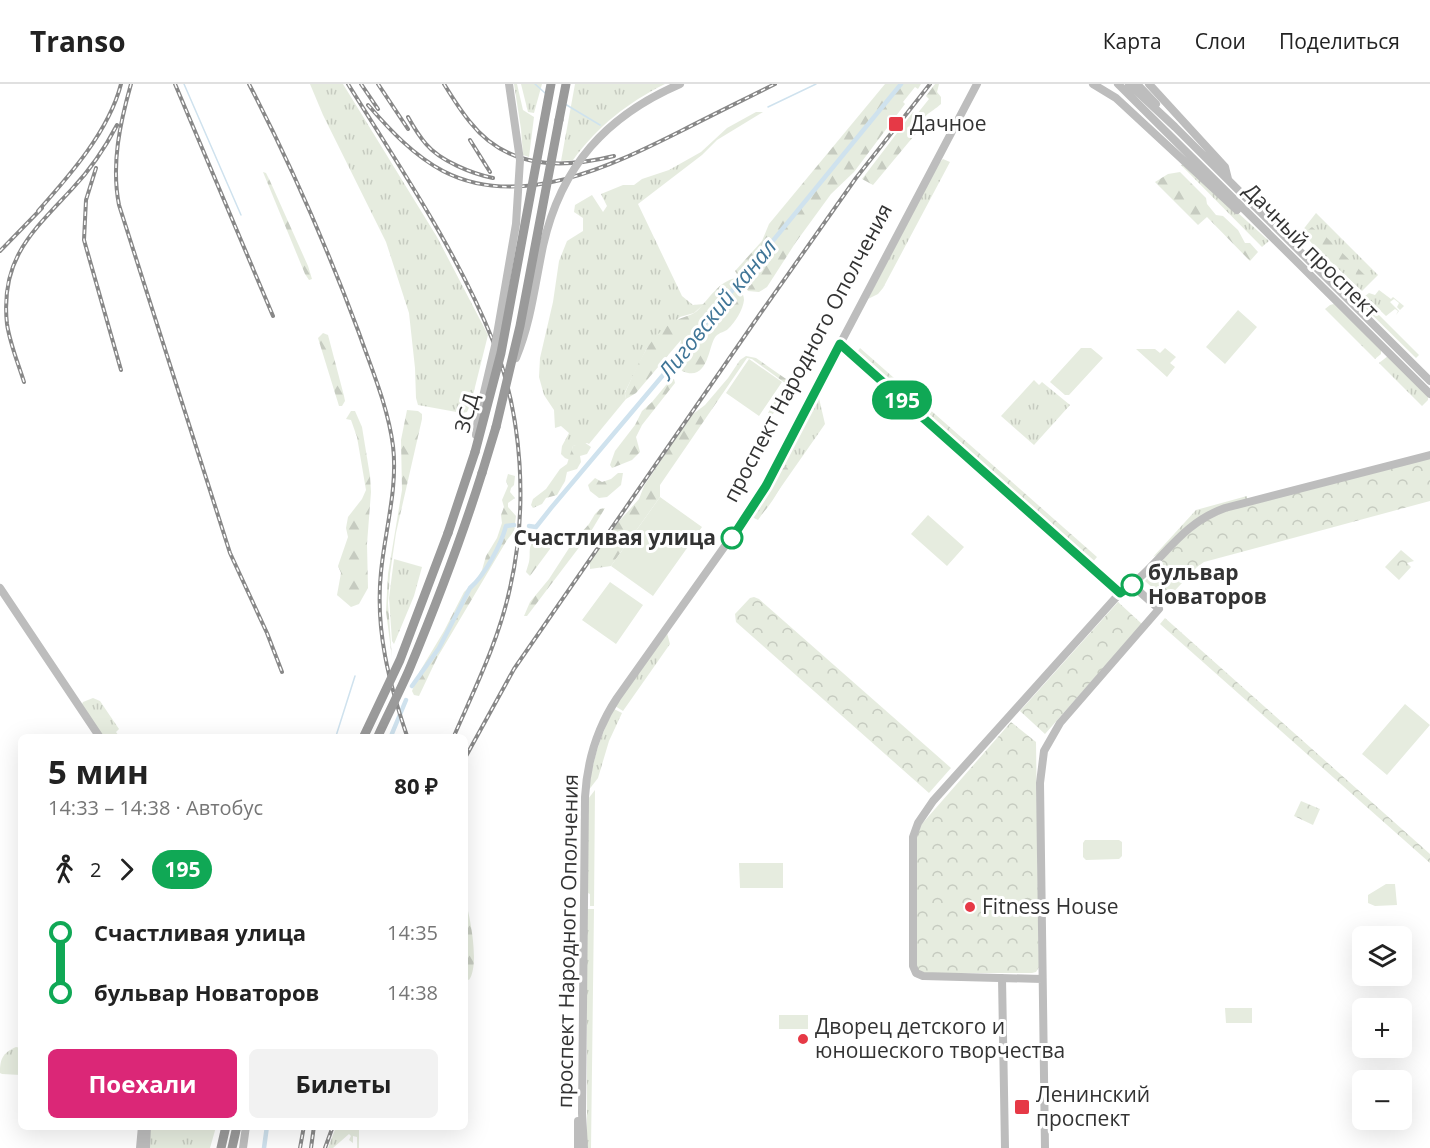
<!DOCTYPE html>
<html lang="ru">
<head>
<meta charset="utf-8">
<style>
  :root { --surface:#fff; --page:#f2f2f2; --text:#222; --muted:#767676; --line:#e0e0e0; --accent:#db2777 }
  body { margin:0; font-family:"Open Sans",sans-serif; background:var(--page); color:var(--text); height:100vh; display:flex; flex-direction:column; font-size:22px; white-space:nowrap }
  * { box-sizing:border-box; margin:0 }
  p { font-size:20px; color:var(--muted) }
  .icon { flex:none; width:33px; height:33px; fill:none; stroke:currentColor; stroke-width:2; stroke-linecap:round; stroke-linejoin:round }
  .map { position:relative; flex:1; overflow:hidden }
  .drawer { position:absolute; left:18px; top:650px; width:450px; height:396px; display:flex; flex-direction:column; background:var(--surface); border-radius:9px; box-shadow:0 6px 24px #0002 }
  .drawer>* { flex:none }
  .badge { padding:0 12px; border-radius:20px; font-size:21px; line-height:39px }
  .buttons { position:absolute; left:1352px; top:842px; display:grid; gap:12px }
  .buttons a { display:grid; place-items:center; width:60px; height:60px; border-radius:9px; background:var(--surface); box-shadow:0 6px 24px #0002; font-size:30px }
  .map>.badge { position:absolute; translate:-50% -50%; box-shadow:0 0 0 3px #fff }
  .legs { display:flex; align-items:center; gap:9px; height:66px; padding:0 30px; font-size:20px }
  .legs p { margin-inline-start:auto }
  .overview { display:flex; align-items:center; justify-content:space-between; height:102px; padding:0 30px }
  h1 { font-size:33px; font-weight:700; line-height:45px }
  .primary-button { display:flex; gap:12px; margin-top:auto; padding:12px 30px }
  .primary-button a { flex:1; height:69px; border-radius:9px; background:var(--accent); color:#fff; font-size:24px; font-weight:700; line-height:69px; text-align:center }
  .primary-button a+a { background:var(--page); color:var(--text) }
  ul { padding:0 30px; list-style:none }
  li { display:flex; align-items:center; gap:21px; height:60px; font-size:22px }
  li i { display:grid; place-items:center; width:9px; height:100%; margin:0 8px; background:currentColor }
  li i::after { content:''; width:15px; height:15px; margin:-8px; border:4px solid; border-radius:50%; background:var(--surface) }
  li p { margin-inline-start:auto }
  li:first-child i { background:linear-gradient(#0000 50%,currentColor 0) }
  li:last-child i { background:linear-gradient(currentColor 50%,#0000 0) }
  header { display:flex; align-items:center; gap:36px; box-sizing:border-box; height:84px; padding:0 30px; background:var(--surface); border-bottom:2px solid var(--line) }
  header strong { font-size:28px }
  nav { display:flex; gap:33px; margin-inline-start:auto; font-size:21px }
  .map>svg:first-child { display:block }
</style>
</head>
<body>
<header>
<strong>Transo</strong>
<nav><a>Карта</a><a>Слои</a><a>Поделиться</a></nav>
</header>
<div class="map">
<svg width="1430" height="1064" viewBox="0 0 1430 1064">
  <defs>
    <pattern id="grass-tufts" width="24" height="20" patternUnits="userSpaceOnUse" patternTransform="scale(1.5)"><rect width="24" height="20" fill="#e6ecdf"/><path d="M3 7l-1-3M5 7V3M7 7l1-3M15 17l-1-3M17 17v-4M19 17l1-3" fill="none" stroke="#c6cbc0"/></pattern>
    <pattern id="forest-firs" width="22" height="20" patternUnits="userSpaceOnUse" patternTransform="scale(1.5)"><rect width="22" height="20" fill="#e6ecdf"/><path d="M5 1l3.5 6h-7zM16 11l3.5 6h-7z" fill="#c6cbc0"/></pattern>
    <pattern id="park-crowns" width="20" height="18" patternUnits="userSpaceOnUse" patternTransform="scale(1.5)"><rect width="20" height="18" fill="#e6ecdf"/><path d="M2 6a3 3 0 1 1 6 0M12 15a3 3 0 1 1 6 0" fill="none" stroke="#c6cbc0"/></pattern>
  </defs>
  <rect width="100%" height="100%" fill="#fff"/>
  <!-- grass -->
  <path fill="url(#grass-tufts)" d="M310,0H343L437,153L488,251L471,319L467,328L462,329L418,321L416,314L415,284L409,229L386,158L323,31Z
    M514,0H517L523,26L534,33L529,73L523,71L521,45Z
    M521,0H542L534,29L528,28Z
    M575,0H665C627,19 598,42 573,76L561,77Z
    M756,28H763L717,56L702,71L638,120L682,212L693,221L704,220L694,229L680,233L647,264L625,308L626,315L589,360L587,359L573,362L570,376L565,374L561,370L562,362L569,349L561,342L555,344L554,326L544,311L539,293L540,274L553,218L559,177L567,157L583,147V134L574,128L575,121L592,111L603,128L607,122L601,110L623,101H634L642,95L669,86L701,68L727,44Z
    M943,75L950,78L883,204L878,210L868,215L939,79Z
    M1184,80L1269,157L1262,163L1181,81Z
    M1316,129L1378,191L1362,207L1314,162L1302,147Z
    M1379,206L1391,215L1393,213L1404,222L1400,226L1397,223L1399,219L1394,215L1390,218L1399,227L1396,231L1398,227L1395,225L1386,232L1365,212L1369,209L1375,211Z
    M1362,214L1419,271L1416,274L1360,219Z
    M1334,220L1381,265V270L1375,275L1325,225L1330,221Z
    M1388,272L1428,312V316L1422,322L1379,279Z
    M1034,296L1039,301L1042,298L1070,321L1034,361L1001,332Z
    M818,310L825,340L758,436L752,433Z
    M1247,412V415C1227,421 1207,426 1191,439C1177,449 1168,466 1153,473L1196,426Z
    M394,475L422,483L414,512L394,560L392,557L389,514Z
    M667,549L670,560L623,627L615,622Z
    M93,614L100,617L119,645L116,648L119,652H103L81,622L83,618Z
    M614,625L622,629L609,657L598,694L588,707C593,677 600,651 614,625Z
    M595,706L594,822H590V810L588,809V715Z
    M587,825H594L591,1064H587Z
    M16,963L21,964V991L2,990L0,989C0,974 3,969 16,963Z
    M150,1043H216L210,1064H150V1057H148Z
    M336,1043H359V1064H357V1053L353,1052V1059L349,1056L351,1052L349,1050L333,1064H328Z"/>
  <!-- forest -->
  <path fill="url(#forest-firs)" d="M885,0H921L918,5L915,3L903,18L905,20L854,88L831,110L796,158L767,203L759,208L748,207L735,187L762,157L769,140Z
    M935,0H939L937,8L941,13V20C931,29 920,32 918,47L873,101L862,95L913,28L917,30L929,15L926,12Z
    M263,88L266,89L270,97L308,182L312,195L309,196L305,190Z
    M1180,88L1206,114L1207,120L1216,131L1223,132L1238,146L1245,159H1250L1258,168L1250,177L1207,133L1198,141L1155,98L1168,90Z
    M1312,143L1319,149L1323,150L1371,197L1365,201L1355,193L1356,189L1350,183C1338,182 1335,169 1329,162L1323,161L1309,151L1308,146Z
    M736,194C738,200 744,209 744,216C743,226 735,238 728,245C725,248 720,248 716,252C708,261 709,299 682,287L678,277L681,256L636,309L626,315L625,309C637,283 647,255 671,239C679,233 690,233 697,227C709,215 719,197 736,194Z
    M323,249L328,251L344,312L345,317L342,322H339L318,254Z
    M746,272L756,274L799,304L795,307L788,305L770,335L768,329L785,299L752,275L747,274L660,401V413L611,482L590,485V477L614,443L639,415L644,402L677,352L693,330L705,321L728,294L740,276Z
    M671,295H674L675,299L642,341L636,353L640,368L632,376L612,384L610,381L615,367L635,341L642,327L652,318Z
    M407,326L418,327L422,330V335L396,449L390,490L388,519L392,574L386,527L388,490L402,406L401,356Z
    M351,327H355L362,343L370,392L371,408L367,460L368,504L359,520L351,523L337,511L341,489L338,482L348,453L346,444L348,433L362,415L366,406L357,353L351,336L346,335Z
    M584,358L591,363L587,370L580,372L581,378L577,385L567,388L565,397L557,411L546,414L542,420L533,424L531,421L533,415L546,405L560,385L567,380L573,362Z
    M786,383L790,385C784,398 767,430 755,435L781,385Z
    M618,389H623L621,401L607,413L599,414L590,407L588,401L595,394L602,398L611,395Z
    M508,390L515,392L514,401L511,404L510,408L515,414L508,419V423L516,432L514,447L507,456L437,574L419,612L414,611L412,607L420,587L444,547L464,508L476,496L482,486L486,472L497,454L502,439L501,431L504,423L502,416L508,402L506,397Z
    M605,424L590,449L527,532H524L530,518L549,495L573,458L589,440L595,430L600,425Z
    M535,454L547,455L551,459L550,465L530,492L526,488C527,485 528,481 529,478C531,467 527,466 535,454Z
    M465,815C470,832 480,881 469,896L465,894L467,870Z"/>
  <!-- park -->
  <path fill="url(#park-crowns)" d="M860,264L1097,473L1092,479L856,270Z
    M1430,374V417L1204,478L1197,483L1166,516L1145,497L1179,457L1203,437L1226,427Z
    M1401,466L1414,477L1407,479L1411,483L1399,496L1385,483Z
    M754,513L759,515L951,684L929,709L736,538L735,530L750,514Z
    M1118,518L1142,540L1045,650L1020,627Z
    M1165,534L1430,770V779L1160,540Z
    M1011,638L1036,658L1039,883L1036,888L1032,889H919L917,883L916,754L921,741Z
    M1301,717L1320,725L1313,741L1294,732Z"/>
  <!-- pitch -->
  <path fill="#e6ecdf" d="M1238,226L1257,243L1225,280L1206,263Z
    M1081,264H1091L1103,274L1069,311H1065L1050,298Z
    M1165,264L1176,273L1170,279L1175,283L1167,293L1136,265H1155L1160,269Z
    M749,275L782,298L759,332L726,309Z
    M660,413L702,443L653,512L611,482Z
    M928,431L964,463L947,482L911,450Z
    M610,498L643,521L616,560L582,536Z
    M1405,620L1430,641L1387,691L1362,670Z
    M1085,756H1119L1122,758V772L1119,775L1086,776L1083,773V759Z
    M783,779V804H740L739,779Z
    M1386,800H1395L1397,821L1375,822L1368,819V811Z
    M1225,924H1252V939H1226Z
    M779,931H808V945H779Z"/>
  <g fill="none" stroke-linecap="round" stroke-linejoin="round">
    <!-- stream -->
    <path stroke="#cfe2ee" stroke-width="1.5" d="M184,0L241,131
      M535,0L545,9
      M565,20L600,41
      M768,23L816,0
      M336,652L355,592"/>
    <!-- canal -->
    <path stroke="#cfe2ee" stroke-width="4.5" d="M529,442L536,443L551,424L664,290L901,0
      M412,602L439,564L470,504C485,491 501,461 506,442L514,441
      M391,652L406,616
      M264,1064L267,1042"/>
    <!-- secondary -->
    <path stroke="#bdbdbd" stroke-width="8" d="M1093,0L1116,14L1237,126
      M1118,0L1430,310
      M1129,0L1175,43L1430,297
      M1137,0L1156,20
      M1149,0L1225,83L1228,95
      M0,504L99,652
      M1002,894L1005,1064
      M1042,895L923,892L916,889L913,882V753L918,739L933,717L1120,509C1161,482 1177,441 1225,424L1430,371
      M578,1037V1064
      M140,1064L142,1042
      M146,1064L147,1042
      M243,1064L246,1042
      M584,1064L582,1029L585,713C587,678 597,644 617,614L759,414L977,0
      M1045,1064L1040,699L1044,667L1060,639L1159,525L1132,501"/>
    <!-- highway -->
    <path stroke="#9a9a9a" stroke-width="9" d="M559,36L566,0
      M482,389L496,343
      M448,449L475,368
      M221,1064L226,1042
      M232,1064L237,1042"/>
    <defs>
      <path id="rail" d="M131,0C120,39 111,80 119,121L230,469L267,549L282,588
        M175,0L273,232
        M249,0C291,81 327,163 359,249C372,286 388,323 393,362C398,404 385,446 381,488C375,545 389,599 407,652
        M348,0C399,82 457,167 493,257C523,333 528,425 510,504C499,556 475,604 454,652
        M361,0L378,25
        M378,0L408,45
        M444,0C452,13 460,26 470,38C507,85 561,85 614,72
        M368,21C390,46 413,71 443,87C520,127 611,82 681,47C712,31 743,16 775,0
        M408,33C413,42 419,52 426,60C440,77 473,90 493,94
        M470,56L490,88
        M96,84L86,116L84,156L121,286
        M38,127C70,91 109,47 121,0
        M0,167L42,124
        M24,298C18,279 10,260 7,240C0,175 32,148 72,105C90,86 105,64 117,41
        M465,674L514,585L760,230L856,94L930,0
        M300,1064L304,1042
        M311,1064L314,1042
        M325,1064L333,1042"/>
    </defs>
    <!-- rail casing -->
    <use href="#rail" stroke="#888" stroke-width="4"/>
    <!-- rail -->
    <use href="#rail" stroke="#fff" stroke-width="1.5" stroke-dasharray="4.5" stroke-linecap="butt"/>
    <!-- secondary-bridge -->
    <path stroke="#bdbdbd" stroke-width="8" d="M516,274C531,238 535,200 543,162C561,82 606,32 680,0
      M476,351L478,334L495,262L516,140L520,76L509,0"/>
    <!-- highway-bridge -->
    <path stroke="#9a9a9a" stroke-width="9" d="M496,343L520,242L559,36
      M475,368L501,269L551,0
      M364,652L400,576L448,449
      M378,652C388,630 399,609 409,586C436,521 461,456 482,389"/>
  </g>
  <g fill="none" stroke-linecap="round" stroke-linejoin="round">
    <defs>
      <path id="line-1" d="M732,454L766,402L840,260L1120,509L1132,501"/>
    </defs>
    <!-- line-1 casing -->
    <use href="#line-1" stroke="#fff" stroke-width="14"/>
    <!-- line-1 -->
    <use href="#line-1" stroke="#10a855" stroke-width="9"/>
  </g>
  <!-- markers -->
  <g fill="#e63946" stroke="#fff" stroke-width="2">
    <rect x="888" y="32" width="16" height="16" rx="3"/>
    <circle cx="970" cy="823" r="6"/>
    <circle cx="803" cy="955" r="6"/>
    <rect x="1014" y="1015" width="16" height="16" rx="3"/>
  </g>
  <g fill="#fff" stroke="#10a855" stroke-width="3">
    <circle cx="732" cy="454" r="10"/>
    <circle cx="1132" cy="501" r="10"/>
  </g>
  <g text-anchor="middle" stroke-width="6" stroke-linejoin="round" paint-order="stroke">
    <!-- poi labels -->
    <g font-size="21" fill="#333" stroke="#fff" text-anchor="start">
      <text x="910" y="47">Дачное</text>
      <text x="982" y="830">Fitness House</text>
      <text x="815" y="950">Дворец детского и<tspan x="815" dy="24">юношеского творчества</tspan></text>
      <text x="1036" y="1018">Ленинский<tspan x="1036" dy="24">проспект</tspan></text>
    </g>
    <!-- street labels -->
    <g font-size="21" fill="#333" stroke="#fff">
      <text transform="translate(1311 167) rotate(45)" y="7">Дачный проспект</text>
      <text transform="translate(808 269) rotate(-62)" y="7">проспект Народного Ополчения</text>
      <text transform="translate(467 329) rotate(-75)" y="7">ЗСД</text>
      <text transform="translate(568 857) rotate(-89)" y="7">проспект Народного Ополчения</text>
    </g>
    <!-- stop labels -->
    <g font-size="21" font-weight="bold" fill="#333" stroke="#fff" text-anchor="end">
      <text x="716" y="461">Счастливая улица</text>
      <text x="1148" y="496" text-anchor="start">бульвар<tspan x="1148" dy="24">Новаторов</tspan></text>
    </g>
    <!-- water labels -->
    <g font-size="22" font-style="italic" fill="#3f7597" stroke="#fff">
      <text transform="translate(717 225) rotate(-51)" y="8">Лиговский канал</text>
    </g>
  </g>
</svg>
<div class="buttons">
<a><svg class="icon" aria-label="layers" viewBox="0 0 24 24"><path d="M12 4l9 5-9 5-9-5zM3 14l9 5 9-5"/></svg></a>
<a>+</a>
<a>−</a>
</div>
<b class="badge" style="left:902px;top:316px;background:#10a855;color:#fff">195</b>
<section class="drawer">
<div class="overview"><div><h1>5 мин</h1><p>14:33 – 14:38 · Автобус</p></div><b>80 ₽</b></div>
<div class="legs"><svg class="icon" aria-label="walk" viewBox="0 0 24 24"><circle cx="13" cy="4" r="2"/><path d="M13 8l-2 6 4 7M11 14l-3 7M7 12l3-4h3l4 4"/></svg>2<svg class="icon" aria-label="forward" viewBox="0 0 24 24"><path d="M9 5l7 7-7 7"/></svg><b class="badge" style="background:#10a855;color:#fff">195</b></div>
<ul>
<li><i style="color:#10a855"></i><b>Счастливая улица</b><p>14:35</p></li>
<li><i style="color:#10a855"></i><b>бульвар Новаторов</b><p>14:38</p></li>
</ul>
<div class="primary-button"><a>Поехали</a><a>Билеты</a></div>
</section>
</div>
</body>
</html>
